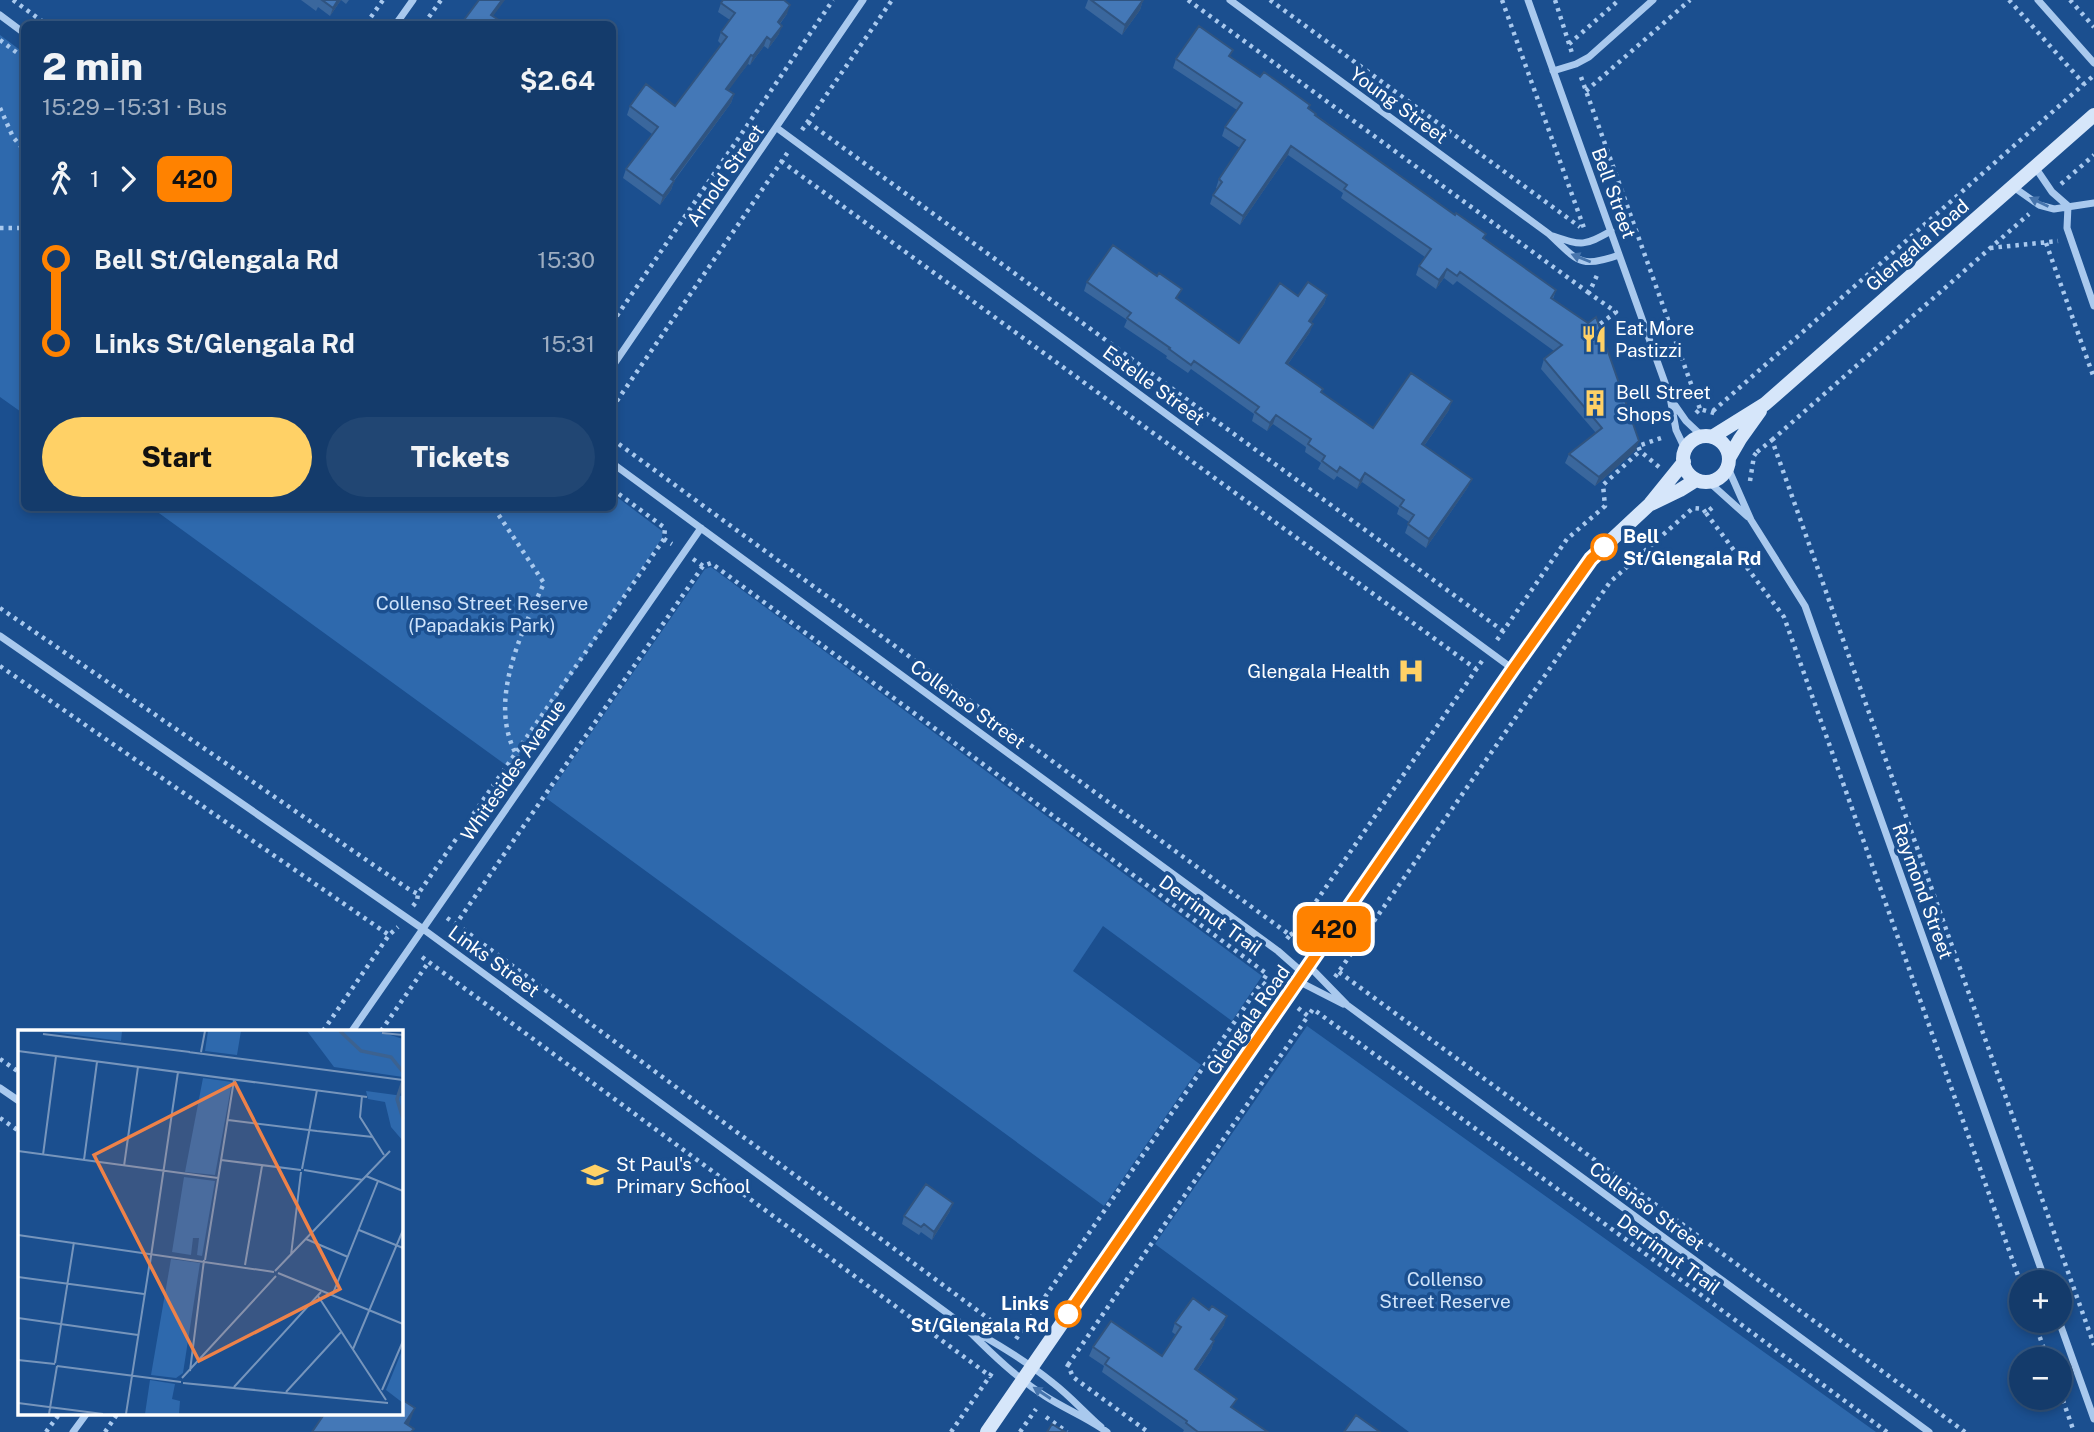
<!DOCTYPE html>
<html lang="en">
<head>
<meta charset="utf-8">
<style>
  :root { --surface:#143b6b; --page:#214673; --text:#f1f3f6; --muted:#9dadc1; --line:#33557e; --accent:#ffd166 }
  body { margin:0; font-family:"Public Sans",sans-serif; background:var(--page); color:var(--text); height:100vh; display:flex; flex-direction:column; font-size:26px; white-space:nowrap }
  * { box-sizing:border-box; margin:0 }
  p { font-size:23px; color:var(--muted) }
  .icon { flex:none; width:38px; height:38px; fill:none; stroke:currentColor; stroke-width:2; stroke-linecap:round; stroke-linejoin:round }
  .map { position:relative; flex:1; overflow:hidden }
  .panel { position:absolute; left:21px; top:21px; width:595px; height:490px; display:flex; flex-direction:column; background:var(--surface); border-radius:10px; box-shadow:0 4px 10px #0003,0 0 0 2px var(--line) }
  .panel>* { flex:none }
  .badge { padding:0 14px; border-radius:10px; font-size:24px; line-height:46px }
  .controls { position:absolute; left:2009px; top:1270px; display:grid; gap:14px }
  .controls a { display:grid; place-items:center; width:63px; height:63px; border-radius:50%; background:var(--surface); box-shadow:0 4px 10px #0003,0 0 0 2px var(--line); font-size:35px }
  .map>.badge { position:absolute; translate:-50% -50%; box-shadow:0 0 0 4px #fff }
  .legs { display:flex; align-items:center; gap:10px; height:77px; padding:0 21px; font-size:23px }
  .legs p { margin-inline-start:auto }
  .summary { display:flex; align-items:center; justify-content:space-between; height:119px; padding:0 21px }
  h1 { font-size:38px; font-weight:800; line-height:52px }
  .primary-button { display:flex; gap:14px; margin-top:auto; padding:14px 21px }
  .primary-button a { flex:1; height:80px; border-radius:42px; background:var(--accent); color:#111; font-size:28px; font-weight:800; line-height:80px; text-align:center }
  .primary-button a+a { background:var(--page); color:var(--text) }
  ul { padding:0 21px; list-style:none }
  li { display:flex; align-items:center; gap:24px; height:84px; font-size:26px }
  li i { display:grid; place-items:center; width:10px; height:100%; margin:0 9px; background:currentColor }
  li i::after { content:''; width:18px; height:18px; margin:-9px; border:5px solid; border-radius:50%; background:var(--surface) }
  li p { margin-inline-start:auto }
  li:first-child i { background:linear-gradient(#0000 50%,currentColor 0) }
  li:last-child i { background:linear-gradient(currentColor 50%,#0000 0) }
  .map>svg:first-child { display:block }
</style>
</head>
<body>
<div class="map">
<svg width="2094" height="1432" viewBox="0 0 2094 1432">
  <rect width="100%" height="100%" fill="#1b4f8f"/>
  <!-- park -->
  <path fill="#2e69ad" d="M0,35L24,53V414L0,397Z
    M613,494L662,531V538L510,768L152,508H612Z
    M711,567L1262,976L1232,1021L1103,926L1073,971L1201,1065L1104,1206L546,798L705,569Z
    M1307,1026L1876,1432H1409L1155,1244Z"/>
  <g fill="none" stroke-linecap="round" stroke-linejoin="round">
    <!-- path -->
    <path stroke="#a9c9ee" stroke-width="4.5" stroke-dasharray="3.5 5" stroke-linecap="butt" d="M13,0L46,24
      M1188,0L1589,293
      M1270,0L1580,227
      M1502,0L1584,228
      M1555,0L1572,53
      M2009,0L2084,84
      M2070,0L2094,27
      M366,24L383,0
      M424,24L441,0
      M0,40L24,58
      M1569,44L1619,0
      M1581,77L1700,409
      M1586,91L1690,0
      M0,108L13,137L24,150
      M808,122L1503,631
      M802,130L892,0
      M781,161L1476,669
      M2061,184L2094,155
      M0,228H24
      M2046,243L2094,378
      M1990,248L2058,241
      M612,323L833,0
      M1597,330L1596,327L1616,312L1589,293L1598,273
      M612,408L788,152
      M1713,411L2092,77
      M1696,413L1700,409L1717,414
      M612,439L1290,935L1286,940
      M1772,440L2029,214
      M1757,452L1772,440L2094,1345
      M1659,467L1640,451L1638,446L1664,437
      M1750,481L1754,456L1756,453
      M612,489L665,528L664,539L672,544
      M494,508L544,583C520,636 484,708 521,762
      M1706,513L1784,617L2021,1284
      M693,559L703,566L711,563L1263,971L1267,974L1262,982L1271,989
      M0,608L410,890L418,894
      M1497,640L1567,539L1605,506L1603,485L1640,451
      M0,666L389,935
      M413,906L417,901L418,894L664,539
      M447,918L456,924L703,566
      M456,924L993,1322
      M1290,935L1295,932L1482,661
      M422,957L990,1376L993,1371
      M1339,972L1965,1432
      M1335,977L1610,582L1693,508L1703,509L1706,513L1714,506
      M1298,1008L1308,1016L1313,1009L1887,1432
      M323,1031L389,935L398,927
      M381,1031L428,963
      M0,1059L19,1072
      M0,1118L19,1131
      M2034,1321L2048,1360
      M1016,1339L1262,982
      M1068,1365L1308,1016
      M1067,1367L1068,1365L1073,1377L1148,1432
      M2060,1392L2074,1432
      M1046,1417L1067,1432
      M46,1432L60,1413
      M105,1432L118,1413
      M951,1432L990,1376
      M1020,1432L1036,1409"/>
    <!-- street -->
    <path stroke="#a9c9ee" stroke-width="7" d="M1230,0L1549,234C1578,261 1580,269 1619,255
      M1528,0L1670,397L1676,430L1686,451
      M2038,0L2094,63
      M0,15L24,33
      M396,24L413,0
      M1553,71L1576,64L1589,57L1653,0
      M777,128L1513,669
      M2035,167L2052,192L2068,206
      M2012,186L2039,205L2054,209L2094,203
      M2068,206L2067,228L2094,306
      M1553,236C1583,246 1584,246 1611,231
      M612,367L863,0
      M1672,401L1686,421L1703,437
      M612,463L1278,951L1303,973
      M1728,468L1751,520L1805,606L2046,1283
      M1709,482L1748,517
      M0,636L423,929L962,1324C994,1342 1025,1360 1053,1383C1070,1396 1085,1413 1101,1427
      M1309,966L1347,1005L1929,1432
      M1298,981L1343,1004
      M352,1031L701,528
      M0,1088L19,1101
      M2059,1321L2094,1419
      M970,1332C993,1355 1017,1378 1045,1396C1065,1409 1088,1418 1107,1432
      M73,1432L87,1413"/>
    <!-- secondary -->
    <path stroke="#d6e6fa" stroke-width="14" d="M1683 459a23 23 0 1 1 46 0a23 23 0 1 1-46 0Z
      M1712,437L1765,404L2094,115
      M1729,458L1740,439L1760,411
      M1651,504L1680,490L1696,480
      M987,1432L1513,669L1591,559L1650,504L1684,462"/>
  </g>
  <!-- wall -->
  <path fill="#3a679d" d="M301,0H349L346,4L341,0L330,16L318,7L316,11Z
    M1088,0H1143L1140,10L1122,35L1085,8Z
    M786,2L787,14L780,24L779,34L768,49L764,46L750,65L748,64L728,90L734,94L731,103L674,181L671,190L660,205L623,178L626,169L652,134L627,115L630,106H675L721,44L718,41L721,32L730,20L718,12L721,3Z
    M1231,57L1260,77L1309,108L1316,115L1455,215L1486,234L1484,238L1556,290L1553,299L1636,450L1595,486L1565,463L1569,454L1596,433L1541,369L1544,359L1554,351L1457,281L1453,285L1444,278L1436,289L1416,275L1419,266L1425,257L1341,198L1343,193L1288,155L1240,225L1210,204L1213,195L1217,189L1216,188L1219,179L1240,148L1222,136L1225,127L1237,110L1173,68L1176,59Z
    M1087,282L1239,343L1298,296L1327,295L1324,304L1311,322L1310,332L1288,364L1322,393L1373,428L1449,410L1424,446L1468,487L1426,548L1405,533L1409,522L1397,514L1399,508L1362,482L1357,489L1337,476L1334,480L1318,469L1321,463L1305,452L1306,447L1273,424L1267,431L1252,421L1254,414L1191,369L1188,373L1166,358L1167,356L1124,327L1127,320L1084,291Z
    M950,1211L932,1240L921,1232L919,1235L902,1224L904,1216Z
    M1175,1323L1224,1325L1213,1340L1214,1341L1211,1350L1197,1371L1233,1408L1268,1432H1183L1184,1430L1102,1372L1104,1366L1089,1356L1093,1347L1162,1356L1176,1335L1172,1332Z"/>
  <!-- shaded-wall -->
  <path fill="#305480" d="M338,0H341L330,16L333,8Z
    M502,0H505L488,23L491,15Z
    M1143,0L1140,10L1122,35L1125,25Z
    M790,5L787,14L774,31L778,22Z
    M782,26L779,34L768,49L771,40Z
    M767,37L764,46L750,65L753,56Z
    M751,55L748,64L723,98L726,89Z
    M734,94L731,103L668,188L671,179Z
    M1291,146L1288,155L1240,225L1243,216Z
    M674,181L671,190L660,205L663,196Z
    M1447,269L1444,278L1436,289L1439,280Z
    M1327,295L1324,304L1306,330L1309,321Z
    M1313,324L1310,332L1283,371L1286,363Z
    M1452,401L1449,410L1419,453L1422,444Z
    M1276,415L1273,424L1267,431L1270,423Z
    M1639,441L1636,450L1595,486L1599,477Z
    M1365,473L1362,482L1357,489L1360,481Z
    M1472,479L1468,487L1426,548L1429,539Z
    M953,1203L950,1211L932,1240L934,1232Z
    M1227,1316L1224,1325L1208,1348L1211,1339Z
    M1214,1341L1211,1350L1192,1378L1195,1369Z
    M415,1408L409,1424L403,1432L405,1423Z"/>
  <!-- building -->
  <path fill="#4478b7" stroke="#305480" stroke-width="2" d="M322,0H338L333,8Z
    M479,0H502L491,15L505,24H461Z
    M723,0H784L790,5L778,22L782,26L771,40L767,37L753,56L751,55L726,89L734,94L671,179L674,181L663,196L626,169L658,127L630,106L646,84L675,106L727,37L721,32L735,13L721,3Z
    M1091,0H1143L1125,25Z
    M1199,26L1233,50L1229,56L1260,77L1264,72L1281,84L1310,105L1308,108L1316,114L1315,115L1455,215L1456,213L1486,234L1483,238L1556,290L1551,298L1588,323L1596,317L1639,441L1599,477L1569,454L1602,428L1544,359L1562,345L1460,272L1457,276L1447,269L1439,280L1419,266L1431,249L1344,189L1347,185L1291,146L1243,216L1213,195L1222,182L1219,179L1245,140L1225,127L1242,103L1176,59Z
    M1113,245L1157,276L1159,273L1182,289L1176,298L1239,343L1280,283L1298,296L1308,282L1327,295L1309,321L1313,324L1286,363L1323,389L1321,392L1373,428L1411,373L1452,401L1422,444L1472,479L1429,539L1408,524L1414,515L1400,506L1404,500L1365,473L1360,481L1340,467L1337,472L1322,461L1325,456L1308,444L1311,439L1276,415L1270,423L1255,412L1259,407L1194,361L1191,365L1169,349L1170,348L1127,318L1131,313L1087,282Z
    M926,1184L953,1203L934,1232L924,1224L921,1227L904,1216Z
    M1193,1298L1209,1310L1212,1306L1227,1316L1211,1339L1214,1341L1195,1369L1237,1399L1231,1407L1268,1432H1198L1186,1423L1187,1421L1105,1364L1109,1358L1093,1347L1111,1321L1162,1356L1181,1327L1175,1323Z
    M401,1399L415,1408L405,1423L414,1429L411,1432H312L325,1413H401Z
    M1356,1415L1380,1432H1344Z
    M1052,1424L1065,1432H1047Z"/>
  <!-- one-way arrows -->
  <defs><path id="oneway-solid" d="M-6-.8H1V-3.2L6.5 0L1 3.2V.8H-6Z" transform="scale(1.75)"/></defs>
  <g fill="#4674ac">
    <use href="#oneway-solid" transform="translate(2039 202) rotate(-154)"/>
    <use href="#oneway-solid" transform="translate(1581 258) rotate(-158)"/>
    <use href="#oneway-solid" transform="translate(1042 1393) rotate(-147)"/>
  </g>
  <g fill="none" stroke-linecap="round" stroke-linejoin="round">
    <defs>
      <path id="line-1" d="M1068,1314L1513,669L1591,559L1604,547"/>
    </defs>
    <!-- line-1 casing -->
    <use href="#line-1" stroke="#fff" stroke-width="16"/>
    <!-- line-1 -->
    <use href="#line-1" stroke="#ff8200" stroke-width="10"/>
  </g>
  <!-- icons -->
  <defs>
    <symbol id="restaurant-bare" viewBox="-9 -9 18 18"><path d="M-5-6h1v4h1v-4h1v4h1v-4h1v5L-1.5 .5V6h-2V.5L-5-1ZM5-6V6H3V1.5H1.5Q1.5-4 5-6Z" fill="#ffd166" stroke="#1b4f8f" stroke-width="2.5" paint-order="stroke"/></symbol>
    <symbol id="building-bare" viewBox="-9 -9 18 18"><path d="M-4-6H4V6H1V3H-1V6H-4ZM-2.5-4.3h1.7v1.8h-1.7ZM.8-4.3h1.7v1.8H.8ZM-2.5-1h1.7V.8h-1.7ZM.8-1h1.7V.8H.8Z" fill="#ffd166" stroke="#1b4f8f" stroke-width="2.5" paint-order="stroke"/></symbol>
    <symbol id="hospital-bare" viewBox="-9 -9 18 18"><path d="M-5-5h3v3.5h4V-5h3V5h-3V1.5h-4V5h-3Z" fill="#ffd166" stroke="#1b4f8f" stroke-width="2.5" paint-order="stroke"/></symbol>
    <symbol id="school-bare" viewBox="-9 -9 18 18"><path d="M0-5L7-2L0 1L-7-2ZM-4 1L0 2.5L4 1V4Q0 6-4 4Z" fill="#ffd166" stroke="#1b4f8f" stroke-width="2.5" paint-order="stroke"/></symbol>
  </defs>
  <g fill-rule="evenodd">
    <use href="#restaurant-bare" x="1575" y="320" width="38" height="38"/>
    <use href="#building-bare" x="1576" y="384" width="38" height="38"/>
    <use href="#hospital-bare" x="1392" y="652" width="38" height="38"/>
    <use href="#school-bare" x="576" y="1156" width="38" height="38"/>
  </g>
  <!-- markers -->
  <g fill="#fff" stroke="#ff8200" stroke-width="3.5">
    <circle cx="1604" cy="547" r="12"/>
    <circle cx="1068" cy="1314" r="12"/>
  </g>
  <g text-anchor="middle" stroke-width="7" stroke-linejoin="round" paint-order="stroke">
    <!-- street labels -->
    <g font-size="19" fill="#fff" stroke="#1b4f8f">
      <text transform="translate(1399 105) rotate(36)" y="7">Young Street</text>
      <text transform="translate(725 175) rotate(-55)" y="7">Arnold Street</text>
      <text transform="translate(1614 193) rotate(70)" y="7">Bell Street</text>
      <text transform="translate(1917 245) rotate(-41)" y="7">Glengala Road</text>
      <text transform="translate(1154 385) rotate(36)" y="7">Estelle Street</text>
      <text transform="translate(968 704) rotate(36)" y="7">Collenso Street</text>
      <text transform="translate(513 770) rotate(-55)" y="7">Whitesides Avenue</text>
      <text transform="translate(1923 891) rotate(70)" y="7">Raymond Street</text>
      <text transform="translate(1211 915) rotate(36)" y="7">Derrimut Trail</text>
      <text transform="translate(494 961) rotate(36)" y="7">Links Street</text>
      <text transform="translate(1248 1020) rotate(-55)" y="7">Glengala Road</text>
      <text transform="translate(1647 1206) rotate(36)" y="7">Collenso Street</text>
      <text transform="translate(1669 1254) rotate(36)" y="7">Derrimut Trail</text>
    </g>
    <!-- poi labels -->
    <g font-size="19" fill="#fff" stroke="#1b4f8f" text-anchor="start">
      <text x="1615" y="335">Eat More<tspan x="1615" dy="22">Pastizzi</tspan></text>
      <text x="1616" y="399">Bell Street<tspan x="1616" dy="22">Shops</tspan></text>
      <text x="1390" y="678" text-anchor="end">Glengala Health</text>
      <text x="616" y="1171">St Paul's<tspan x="616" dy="22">Primary School</tspan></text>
    </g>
    <!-- stop labels -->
    <g font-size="19" font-weight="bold" fill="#fff" stroke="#1b4f8f" text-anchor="start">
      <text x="1623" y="543">Bell<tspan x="1623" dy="22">St/Glengala Rd</tspan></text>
      <text x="1049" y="1310" text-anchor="end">Links<tspan x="1049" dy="22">St/Glengala Rd</tspan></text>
    </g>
    <!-- park labels -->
    <g font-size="19" fill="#cfe3fa" stroke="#1b4f8f">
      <text x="482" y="610">Collenso Street Reserve<tspan x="482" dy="22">(Papadakis Park)</tspan></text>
      <text x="1445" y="1286">Collenso<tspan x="1445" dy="22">Street Reserve</tspan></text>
    </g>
  </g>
  <!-- overview -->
  <g transform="translate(18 1030)">
    <rect width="385" height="385" fill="#1b4f8f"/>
    <path d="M26,1H104L103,11ZM190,1H223L219,25L187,21ZM289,1H360L385,9V47L316,37ZM185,48L214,52L197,145L167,142ZM348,61L385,66V111L373,97L367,72L350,69ZM166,147L197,151L184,226L179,225L181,208H175L173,225L154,222ZM153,229L182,233L165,343L158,348L133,345ZM385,318V373L368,360ZM132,350L157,354L154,369L162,371L161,384H127Z" fill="#2e69ad"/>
    <path fill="none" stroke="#3c6290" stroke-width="3.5" d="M322,1L343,21L373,27L385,42M385,51L379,69L385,89"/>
    <path fill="none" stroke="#7695bc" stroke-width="2" d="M364,3L385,5M25,4L172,22M0,21L349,67M170,22L385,50M183,22L187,1M344,66L342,87L366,125M210,90L299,101M299,101L355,107M0,121L200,148M25,125L38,26M66,130L79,32M203,130L283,140M106,136L120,37M284,139L299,60M286,140L345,150M348,146L385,161M341,200L385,218M0,205L256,242M288,209L330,227M273,225L283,142M187,230L216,50M132,233L160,42M227,235L244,136M257,241L372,121M260,243L385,294M0,247L126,264M300,266L368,370M314,266L360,151M0,288L120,305M335,319L385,200M0,330L37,334M37,333L56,212M39,336L163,352M172,341L186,230M164,348L258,246M165,353L370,373M216,357L303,262M364,360L385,311M268,362L324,301M0,373L85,384M31,384L39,336M108,384L132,231"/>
    <path fill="#ee8249" fill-opacity="0.15" stroke="#ee8249" stroke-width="3.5" d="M217,53L322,259L181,331L76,125Z"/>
    <rect width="385" height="385" fill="none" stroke="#fff" stroke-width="3.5"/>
  </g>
</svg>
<div class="controls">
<a>+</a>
<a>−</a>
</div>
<b class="badge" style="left:1334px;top:929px;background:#ff8200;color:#111">420</b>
<section class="panel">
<div class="summary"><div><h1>2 min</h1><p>15:29 – 15:31 · Bus</p></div><b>$2.64</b></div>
<div class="legs"><svg class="icon" aria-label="walk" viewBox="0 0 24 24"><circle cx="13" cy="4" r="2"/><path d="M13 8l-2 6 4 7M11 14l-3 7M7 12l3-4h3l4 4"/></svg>1<svg class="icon" aria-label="forward" viewBox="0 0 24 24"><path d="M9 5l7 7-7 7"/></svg><b class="badge" style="background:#ff8200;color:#111">420</b></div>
<ul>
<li><i style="color:#ff8200"></i><b>Bell St/Glengala Rd</b><p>15:30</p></li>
<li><i style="color:#ff8200"></i><b>Links St/Glengala Rd</b><p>15:31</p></li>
</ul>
<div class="primary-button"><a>Start</a><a>Tickets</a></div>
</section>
</div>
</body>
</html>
